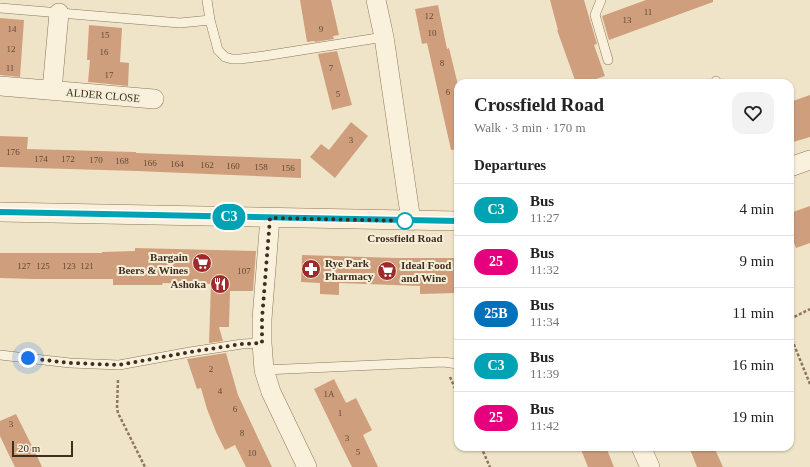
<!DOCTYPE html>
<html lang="en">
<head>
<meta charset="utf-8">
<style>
  :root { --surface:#fff; --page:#f2f2f2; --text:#222; --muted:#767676; --line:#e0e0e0 }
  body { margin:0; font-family:Georgia,serif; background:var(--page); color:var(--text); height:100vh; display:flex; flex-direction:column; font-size:15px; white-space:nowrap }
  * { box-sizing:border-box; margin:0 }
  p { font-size:13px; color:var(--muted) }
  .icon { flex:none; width:22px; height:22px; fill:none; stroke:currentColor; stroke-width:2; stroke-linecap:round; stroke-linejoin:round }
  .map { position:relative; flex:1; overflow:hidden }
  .sheet { position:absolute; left:454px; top:79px; width:340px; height:372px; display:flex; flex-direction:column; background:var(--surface); border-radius:12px; box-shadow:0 1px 3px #0004 }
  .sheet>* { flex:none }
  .badge { padding:0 8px; border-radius:13px; font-size:14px; line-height:26px }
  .scale { position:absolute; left:12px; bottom:10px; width:61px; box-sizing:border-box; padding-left:4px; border:2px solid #3d2e20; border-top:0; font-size:11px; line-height:14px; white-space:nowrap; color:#3d2e20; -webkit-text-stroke:3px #f7eed8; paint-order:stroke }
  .you { position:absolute; width:20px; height:20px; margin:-10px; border:3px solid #fff; border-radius:50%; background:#1a73e8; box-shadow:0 0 0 6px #1a73e833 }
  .map>.badge { position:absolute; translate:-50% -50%; box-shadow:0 0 0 2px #fff }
  h2 { padding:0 20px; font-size:15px; line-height:36px }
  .round { display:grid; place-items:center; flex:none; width:42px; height:42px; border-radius:12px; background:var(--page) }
  .head { display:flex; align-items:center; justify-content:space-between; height:68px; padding:0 20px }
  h1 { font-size:19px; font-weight:700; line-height:30px }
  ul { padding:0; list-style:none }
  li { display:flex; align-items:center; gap:12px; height:52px; padding:0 20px; border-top:1px solid var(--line) }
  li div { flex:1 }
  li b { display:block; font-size:15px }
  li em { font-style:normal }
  li .badge { min-width:44px; font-weight:700; text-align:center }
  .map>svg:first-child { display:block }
</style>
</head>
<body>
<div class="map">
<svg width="810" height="467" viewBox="0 0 810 467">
  <rect width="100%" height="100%" fill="#f0e4c8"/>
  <!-- building -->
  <path fill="#cf9f7d" d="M300,0H331L339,35L333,36L334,39L315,42L314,41L307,42Z
    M550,0H584L597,44L594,45L595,48L605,76L584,83H576L557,30H558Z
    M646,0H713V2L609,40L602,16Z
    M438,5L447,49L449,48L458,85V149L451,150L427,43L422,44L415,9Z
    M0,18L24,20L20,77L0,75Z
    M89,25L122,28L120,62L129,63L128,86L88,82L90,60H87Z
    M337,51L352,105L332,110L318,54Z
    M810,95V137L790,143V102Z
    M351,122L368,136L335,178L310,157L321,144L329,150Z
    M0,136L28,137L27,149L136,152V153L301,159V178L137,171L0,167Z
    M810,206V243L796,248L790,232V213Z
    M135,248L256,251L253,291H230L229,327H219L223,341L209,343L211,284L163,283L162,285H113V279H33L0,278V253H102V252L135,251Z
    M302,255L397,258H458V293L420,294V286L339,283V295L320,294V283L301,282Z
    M226,353L238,395L259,440L272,467H246L235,445L225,450L216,432L207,409L201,388L197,389L187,359Z
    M334,379L346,403L356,398L372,430L363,435L378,467H352L341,445L314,389Z
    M16,414L36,454L42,467H15L7,451L0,436V421Z
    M580,447H606L614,467H588Z
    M689,447H714L723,467H697Z"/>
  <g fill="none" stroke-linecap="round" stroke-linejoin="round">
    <defs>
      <path id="service" d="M207,0L210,20L218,50L225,57L232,59H240L264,56L384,37
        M601,0L595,15L608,60
        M0,8L180,23L210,20
        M716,81L717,83
        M0,355L70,363L119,365L190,352L242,344L262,343
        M264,370L443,362L458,364"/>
      <path id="minor" d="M376,0L384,37L411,221
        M0,86L154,99
        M52,90L59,13
        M790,167L810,160
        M0,212L458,221
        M270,218L262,319V343L264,370L271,392L307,467
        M641,447L650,467"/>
    </defs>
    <!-- service casing -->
    <use href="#service" stroke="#8d765c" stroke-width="10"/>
    <!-- minor casing -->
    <use href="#minor" stroke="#8d765c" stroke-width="20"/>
    <!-- path -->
    <path stroke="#8d765c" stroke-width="2.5" stroke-dasharray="3 2" stroke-linecap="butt" d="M790,319L810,309
      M790,335L810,384
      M450,377L458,395
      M118,380L117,408L118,413L145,467
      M481,447L490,467"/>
    <!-- service -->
    <use href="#service" stroke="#faf1dc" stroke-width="9"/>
    <!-- minor -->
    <use href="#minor" stroke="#faf1dc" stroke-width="19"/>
  </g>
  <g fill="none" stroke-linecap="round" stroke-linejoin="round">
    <defs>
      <path id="line" d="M0,212L458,221"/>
    </defs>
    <!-- line casing -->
    <use href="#line" stroke="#fff" stroke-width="9"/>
    <!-- line -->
    <use href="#line" stroke="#00a3b4" stroke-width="6"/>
    <!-- walk -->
    <path stroke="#3d2e20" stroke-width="4" stroke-dasharray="0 7.2" d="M28,358L70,363L119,365L190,352L242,344L262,343V319L270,218L411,221H405"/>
  </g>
  <!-- icons -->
  <defs>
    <symbol id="supermarket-disc" viewBox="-11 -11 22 22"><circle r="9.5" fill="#9e2a2b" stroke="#f7eed8"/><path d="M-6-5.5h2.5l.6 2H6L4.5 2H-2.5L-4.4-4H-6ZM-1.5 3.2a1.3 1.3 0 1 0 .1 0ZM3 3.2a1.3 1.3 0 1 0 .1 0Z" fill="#fff"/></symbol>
    <symbol id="pharmacy-disc" viewBox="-11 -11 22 22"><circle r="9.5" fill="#9e2a2b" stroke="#f7eed8"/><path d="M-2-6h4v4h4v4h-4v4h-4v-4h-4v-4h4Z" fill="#fff"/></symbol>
    <symbol id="restaurant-disc" viewBox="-11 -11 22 22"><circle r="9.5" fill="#9e2a2b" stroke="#f7eed8"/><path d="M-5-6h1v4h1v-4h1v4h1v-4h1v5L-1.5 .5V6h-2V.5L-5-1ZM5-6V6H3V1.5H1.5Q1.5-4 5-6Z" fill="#fff"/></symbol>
  </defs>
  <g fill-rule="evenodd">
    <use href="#supermarket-disc" x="191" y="252" width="22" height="22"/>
    <use href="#pharmacy-disc" x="300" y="258" width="22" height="22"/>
    <use href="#supermarket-disc" x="376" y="260" width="22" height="22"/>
    <use href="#restaurant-disc" x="209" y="273" width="22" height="22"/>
  </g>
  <!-- markers -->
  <circle fill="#fff" stroke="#00a3b4" stroke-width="2" cx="405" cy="221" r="8"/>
  <g text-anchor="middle" stroke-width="4" stroke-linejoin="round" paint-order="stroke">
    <!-- number labels -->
    <g font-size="9" fill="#624a37">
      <text x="648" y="15">11</text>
      <text x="429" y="19">12</text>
      <text x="627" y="23">13</text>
      <text x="12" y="32">14</text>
      <text x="321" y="32">9</text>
      <text x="432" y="36">10</text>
      <text x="105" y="38">15</text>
      <text x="11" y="52">12</text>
      <text x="104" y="55">16</text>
      <text x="442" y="66">8</text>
      <text x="10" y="71">11</text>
      <text x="331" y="71">7</text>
      <text x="109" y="78">17</text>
      <text x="448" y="95">6</text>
      <text x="338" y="97">5</text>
      <text x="351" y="143">3</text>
      <text x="13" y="155">176</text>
      <text x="41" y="162">174</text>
      <text x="68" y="162">172</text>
      <text x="96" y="163">170</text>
      <text x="122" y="164">168</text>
      <text x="150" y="166">166</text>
      <text x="177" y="167">164</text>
      <text x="207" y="168">162</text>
      <text x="233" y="169">160</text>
      <text x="261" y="170">158</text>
      <text x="288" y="171">156</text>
      <text x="24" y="269">127</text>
      <text x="43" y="269">125</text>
      <text x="69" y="269">123</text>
      <text x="87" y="269">121</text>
      <text x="244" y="274">107</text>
      <text x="211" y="372">2</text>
      <text x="220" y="394">4</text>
      <text x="329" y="397">1A</text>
      <text x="235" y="412">6</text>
      <text x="340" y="416">1</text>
      <text x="11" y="427">3</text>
      <text x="242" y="436">8</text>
      <text x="347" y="441">3</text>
      <text x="358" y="455">5</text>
      <text x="252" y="456">10</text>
    </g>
    <!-- street labels -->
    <g font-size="11" fill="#3d2e20" stroke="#f7eed8">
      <text transform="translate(103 95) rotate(5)" y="4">ALDER CLOSE</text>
    </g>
    <!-- stop labels -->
    <g font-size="11" font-weight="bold" fill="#3d2e20" stroke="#f7eed8">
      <text x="405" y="242">Crossfield Road</text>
    </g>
    <!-- poi labels -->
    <g font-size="11" font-weight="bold" fill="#3d2e20" stroke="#f7eed8" text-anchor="end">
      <text x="188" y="261">Bargain<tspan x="188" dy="13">Beers &amp; Wines</tspan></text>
      <text x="325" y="267" text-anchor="start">Rye Park<tspan x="325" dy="13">Pharmacy</tspan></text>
      <text x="401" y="269" text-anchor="start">Ideal Food<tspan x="401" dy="13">and Wine</tspan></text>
      <text x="206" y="288">Ashoka</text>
    </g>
  </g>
</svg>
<div class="scale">20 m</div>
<div class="you" style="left:28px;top:358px"></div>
<b class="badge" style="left:229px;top:217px;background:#00a3b4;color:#fff">C3</b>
<section class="sheet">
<div class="head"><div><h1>Crossfield Road</h1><p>Walk · 3 min · 170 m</p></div><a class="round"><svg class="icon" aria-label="heart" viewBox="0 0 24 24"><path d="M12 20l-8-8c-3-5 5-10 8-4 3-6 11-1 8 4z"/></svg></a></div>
<h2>Departures</h2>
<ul>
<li><span class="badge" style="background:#00a3b4;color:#fff">C3</span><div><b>Bus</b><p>11:27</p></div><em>4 min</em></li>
<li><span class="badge" style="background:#e6007e;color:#fff">25</span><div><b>Bus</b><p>11:32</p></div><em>9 min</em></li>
<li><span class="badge" style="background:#0072bc;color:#fff">25B</span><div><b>Bus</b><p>11:34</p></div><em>11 min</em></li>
<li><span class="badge" style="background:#00a3b4;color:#fff">C3</span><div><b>Bus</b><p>11:39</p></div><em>16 min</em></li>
<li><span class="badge" style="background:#e6007e;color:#fff">25</span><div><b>Bus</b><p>11:42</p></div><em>19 min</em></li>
</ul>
</section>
</div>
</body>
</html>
